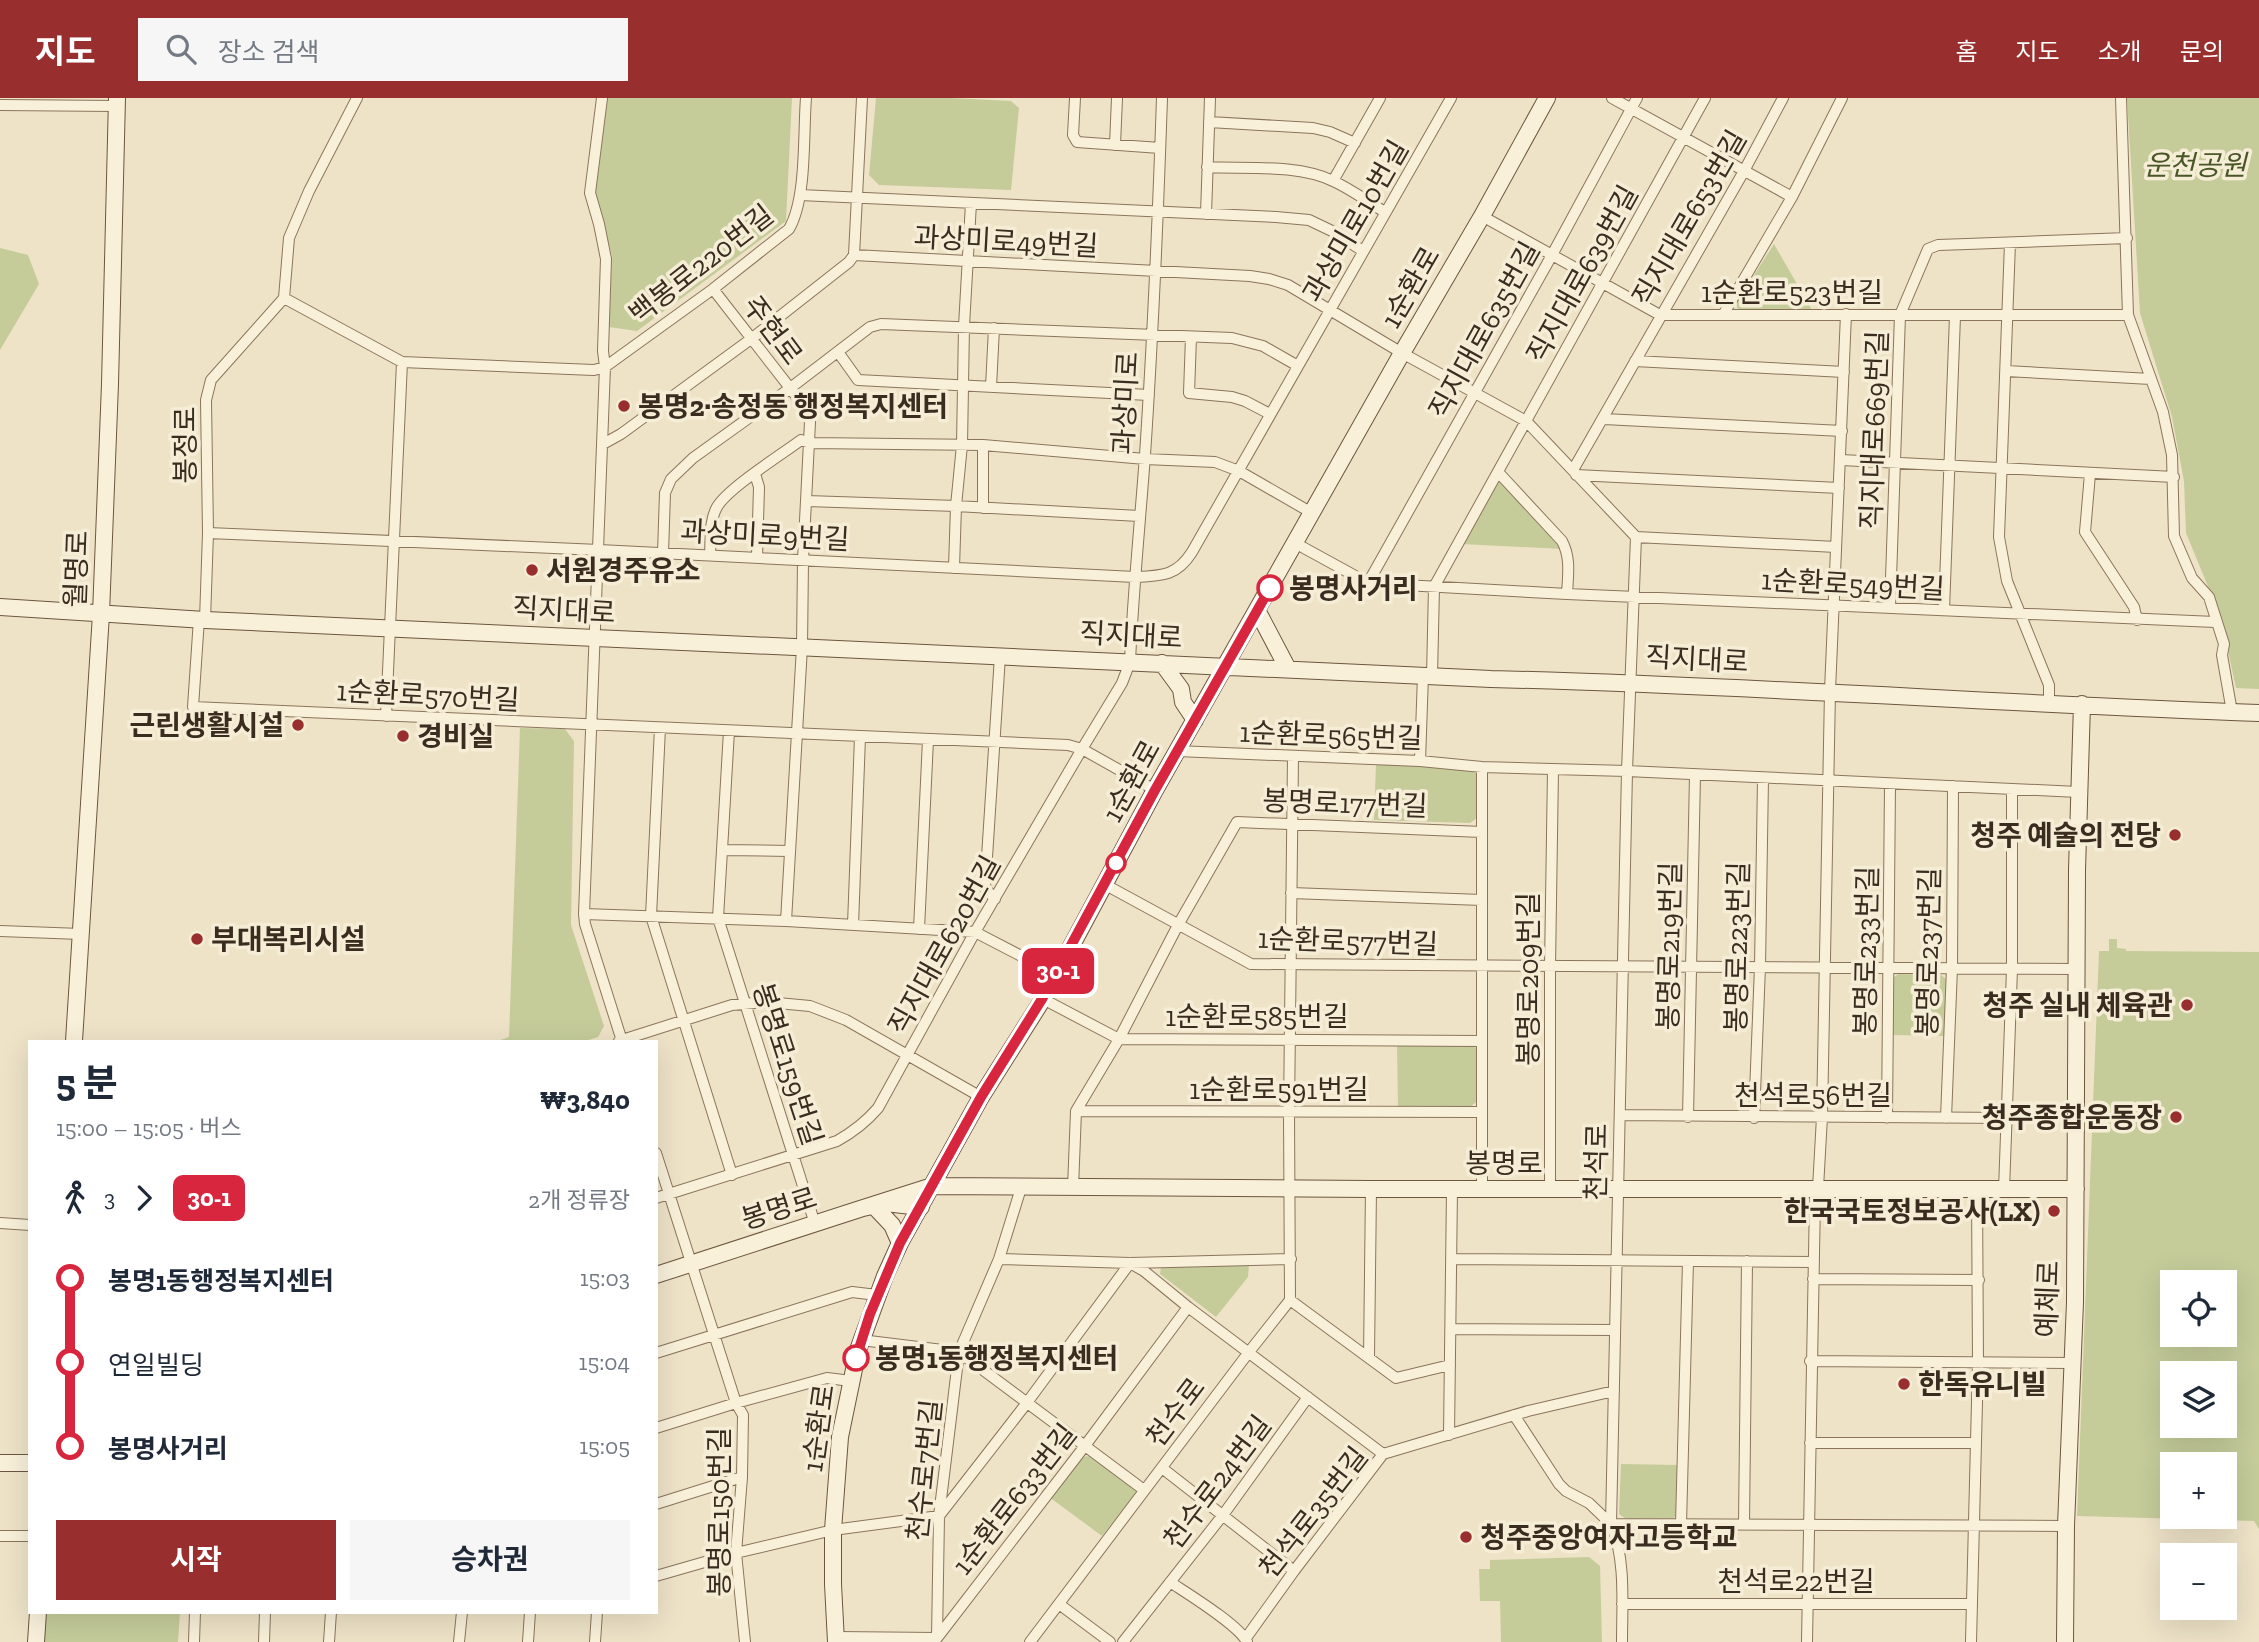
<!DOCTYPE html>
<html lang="ko">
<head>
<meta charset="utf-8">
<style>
  :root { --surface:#fff; --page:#f6f6f7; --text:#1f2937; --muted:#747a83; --accent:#982e2d }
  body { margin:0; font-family:"Zilla Slab","Noto Sans KR",serif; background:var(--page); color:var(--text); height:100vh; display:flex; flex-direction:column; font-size:26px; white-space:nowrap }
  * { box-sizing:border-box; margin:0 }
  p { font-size:23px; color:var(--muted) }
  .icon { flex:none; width:38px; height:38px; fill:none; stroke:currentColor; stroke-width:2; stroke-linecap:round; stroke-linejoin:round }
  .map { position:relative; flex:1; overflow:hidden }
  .details { position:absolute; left:28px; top:942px; width:630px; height:574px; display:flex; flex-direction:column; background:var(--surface); border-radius:0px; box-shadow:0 7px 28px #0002 }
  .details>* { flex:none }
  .badge { padding:0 14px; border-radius:10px; font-size:24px; line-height:46px }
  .controls { position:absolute; left:2160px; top:1172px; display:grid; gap:14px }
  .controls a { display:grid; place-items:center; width:77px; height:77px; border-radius:0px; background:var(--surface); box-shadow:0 7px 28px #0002; font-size:35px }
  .map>.badge { position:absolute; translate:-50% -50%; box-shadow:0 0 0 4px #fff }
  .legs { display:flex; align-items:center; gap:10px; height:77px; padding:0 28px; font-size:23px }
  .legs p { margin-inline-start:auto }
  .summary { display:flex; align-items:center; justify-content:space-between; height:119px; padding:0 28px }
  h1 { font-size:38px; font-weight:700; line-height:52px }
  .button { display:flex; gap:14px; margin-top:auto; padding:14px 28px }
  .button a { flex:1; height:80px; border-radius:0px; background:var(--accent); color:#fff; font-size:28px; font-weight:700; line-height:80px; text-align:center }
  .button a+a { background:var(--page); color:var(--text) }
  ul { padding:0 28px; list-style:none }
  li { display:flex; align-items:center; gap:24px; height:84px; font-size:26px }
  li i { display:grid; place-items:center; width:10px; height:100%; margin:0 9px; background:currentColor }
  li i::after { content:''; width:18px; height:18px; margin:-9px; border:5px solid; border-radius:50%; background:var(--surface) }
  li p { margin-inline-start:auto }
  li:first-child i { background:linear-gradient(#0000 50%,currentColor 0) }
  li:last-child i { background:linear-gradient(currentColor 50%,#0000 0) }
  header { display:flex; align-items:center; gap:42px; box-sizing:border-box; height:98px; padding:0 35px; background:var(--accent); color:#fff }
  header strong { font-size:33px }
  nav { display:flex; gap:38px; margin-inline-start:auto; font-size:24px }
  .search { width:490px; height:63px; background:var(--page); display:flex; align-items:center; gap:18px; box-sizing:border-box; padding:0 24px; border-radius:0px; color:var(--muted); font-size:26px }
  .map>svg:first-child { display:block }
</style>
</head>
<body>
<header>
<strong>지도</strong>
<div class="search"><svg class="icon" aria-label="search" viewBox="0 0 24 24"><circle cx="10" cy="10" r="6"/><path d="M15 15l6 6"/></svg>장소 검색</div>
<nav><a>홈</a><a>지도</a><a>소개</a><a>문의</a></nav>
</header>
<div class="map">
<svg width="2259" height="1544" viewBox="0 0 2259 1544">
  <rect width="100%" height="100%" fill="#eee3c7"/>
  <!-- green -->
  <path fill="#c5cc9a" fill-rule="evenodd" d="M607,0H792L786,123L637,233L609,229L612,158L595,93Z
    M876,0H951L1011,3L1019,10L1011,92L879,87L869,77Z
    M2127,0H2259V591L2236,590L2225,539L2211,496L2186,435L2184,383L2172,319L2140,215Z
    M1774,146L1812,212H1738L1736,205Z
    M0,150L28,157L39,186L0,252Z
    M1497,381H1501L1562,451L1461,446Z
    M520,630L565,631L574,643L571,827L604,928L598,939L585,943H498L509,939Z
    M1376,666L1470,671L1479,678L1477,720L1470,725L1374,722Z
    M2109,841H2117V850L2126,851V853L2259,854V1431L2254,1423L2077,1418L2099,853H2109ZM2172,1185H2224V1237H2172ZM2172,1276H2224V1328H2172ZM2172,1367H2224V1419H2172Z
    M1898,876L1941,877L1946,881L1944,938L1892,937V881Z
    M1397,946H1471L1478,952L1479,1002L1470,1009H1398Z
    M1249,1166L1248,1179L1216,1219L1160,1176L1161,1169Z
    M1089,1358L1135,1391L1136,1395L1102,1438L1049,1399L1081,1359Z
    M1621,1366L1679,1367L1678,1413L1674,1420L1626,1421L1619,1416Z
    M1589,1459L1600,1468L1602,1544H1501L1500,1503H1480L1479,1471H1490V1462Z
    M45,1514H180L178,1544H43Z"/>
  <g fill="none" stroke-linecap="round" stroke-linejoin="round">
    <defs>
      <path id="street" d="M602,0L590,95L599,126L606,161L603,253L605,269L584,816L585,826L622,943
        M1075,0L1073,37L1077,44L1160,50
        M1612,0L1792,99
        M2121,0L2128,217L2163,314L2172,357L2174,438L2192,480L2209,499L2224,546L2222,557L2232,614
        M0,7L117,8
        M1209,24L1313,30L1330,34L1355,45
        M1115,47L1117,0
        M1207,69C1246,71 1298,66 1333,83C1351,91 1368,104 1385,114
        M1333,83L1380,0
        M800,97L1276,119L1309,122L1332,133L1363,153
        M1206,116L1210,0
        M1482,118L1660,217H2128
        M2010,145L1999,439L2007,483L2049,587V606
        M854,157L1250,178L1269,181L1288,187L1402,255L1526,323L1636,439L1627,673L1611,1426C1626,1461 1622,1506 1622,1544
        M854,157L862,0
        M713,191L804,308L810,324L803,462L802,549L786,823
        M284,200L402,264L594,272L605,269L713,191L789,131C807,100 803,37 806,0
        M1723,217L1792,99L1842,0
        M1191,239L1189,295L1232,299L1245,303L1270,316
        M838,254L858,282L1149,297
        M1635,263L1844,274
        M2006,273L2151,281
        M991,289L994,230
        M1604,321L1842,333
        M603,346L621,336L751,241L849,164L854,157
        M1841,362L2174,379
        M1573,372L1744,73L1783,0
        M1498,374L1562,443C1571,460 1568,477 1567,496
        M755,376L759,389L757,460
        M2090,376L2085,434L2134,509L2137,522
        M1576,377L1839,390
        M807,403L956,408L1139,418
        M983,410V347
        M208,435L599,452L1135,479C1162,478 1177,478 1192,454L1451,0
        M1636,439L1836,449
        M1295,445L1368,485L1567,496L2215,524
        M663,455L665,395L671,381L693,360L789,291L870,229L881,226L1232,240L1263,248L1298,268
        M710,457C711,442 709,423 717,409C728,390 781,357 801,342L810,345L983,347L1145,361L1215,364L1239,373L1312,415
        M954,470L956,408L962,347L964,228L971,105
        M1368,485L1552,157L1637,0
        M1890,510L1900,217L1928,151L1938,147L1967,146L2127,140
        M1944,512L1955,218
        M199,521L193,609L1068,647L1082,651L1155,692
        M205,522L208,435L206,302L211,282L284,200L289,140L309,93L357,0
        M1432,578L1434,489L1705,0
        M386,618L402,264
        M660,630L651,818L732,1077
        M729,633L718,820L815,1126
        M1177,653L1420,663L1482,669L1627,673L2078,694
        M1420,663L1423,577
        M722,752L790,753
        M1104,786L1251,866L2076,871
        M1291,795L1482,802
        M995,801L985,790L1000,558
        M584,816L786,823L975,834L1056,876
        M853,827L860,639
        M919,831L928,642
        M0,833L81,836
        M1043,901L1119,941L1482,943
        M619,943L732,907L767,904L810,908L846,922L981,999
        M1076,1013L1481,1014
        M1620,1017L2007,1020
        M1688,1019L1695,677
        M1754,1020L1760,869L1763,680
        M1887,1020L1890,686
        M1946,1020L1952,870L1953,688
        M656,1055L736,1305L743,1317L742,1379L736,1455L745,1544
        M1073,1090L1076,1013L1119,941L1178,827L1237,724L1482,734
        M1482,1091V669
        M1550,1091V869L1553,671
        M2004,1092L2012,871V692
        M656,1100L837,1043C853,1034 866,1024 878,1010L975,834L1082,651L1122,585L1130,564C1133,494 1140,426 1145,357C1153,238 1158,119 1162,0
        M0,1125L30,1127
        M999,1161L1130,1165L1291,1161
        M1452,1161L1814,1164
        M1813,1181L1979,1182
        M1290,1202L1396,1280L1450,1267
        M1451,1231L1615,1232
        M861,1242L959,1254L1144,1392
        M656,1255L852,1194L877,1197
        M1369,1259L1371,1091
        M1810,1263L2072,1265
        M1514,1317L1559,1386L1566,1393L1589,1405L1611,1426L2066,1428
        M656,1330L736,1305L827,1280L851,1283
        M1449,1337L1452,1091
        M1810,1345H1976
        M1162,1370L1294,1473
        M656,1406L742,1379
        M1681,1426L1688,1163
        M1744,1426L1747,1163
        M0,1438H30
        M656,1478L736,1455L833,1432L939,1418L1026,1306L1130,1165L1144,1173L1188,1209L1383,1356
        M1170,1484C1188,1496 1239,1527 1247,1544
        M1059,1506L1110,1544
        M1622,1506H1971
        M836,1539L937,1540L1084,1349L1188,1209
        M937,1540L939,1418L959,1254L999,1161L1021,1090
        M1246,1540L1294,1473L1383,1356L1528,1313L1614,1293
        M194,1544L195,1514
        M264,1544L265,1514
        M329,1544L331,1514
        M459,1544L462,1514
        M528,1544L530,1514
        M595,1544L597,1514
        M1030,1544L1249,1254L1290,1202L1289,1014L1293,658
        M1123,1544L1223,1417L1308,1299
        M1807,1544L1815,1101L1818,1090L1822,1019L1830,593L1846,216
        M1971,1544L1978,1264L1977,1092"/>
      <path id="secondary" d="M0,509L205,522L1491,581C1747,587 2003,606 2259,615
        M1257,512L1288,571
        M1162,565L1181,591L1183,604L1195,622
        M74,943L101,516L110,286L117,0
        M874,1108L892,1127L900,1145
        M863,1110L932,1088L1371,1091H2076
        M656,1177L863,1110L885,1105L921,1109
        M0,1365H30
        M36,1544L38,1514
        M836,1544L833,1486V1432L840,1339L858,1252L885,1178L900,1145L981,999L1043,901L1155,692L1402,255L1482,118L1547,0
        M2065,1544L2066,1428L2075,1204L2077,772L2082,606"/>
    </defs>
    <!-- street casing -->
    <use href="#street" stroke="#8a755c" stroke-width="12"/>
    <!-- secondary casing -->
    <use href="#secondary" stroke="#6c563f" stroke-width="18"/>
    <!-- street -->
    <use href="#street" stroke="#f9f0da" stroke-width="10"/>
    <!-- secondary -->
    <use href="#secondary" stroke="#f9f0da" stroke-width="16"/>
  </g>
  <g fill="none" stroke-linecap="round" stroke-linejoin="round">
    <defs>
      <path id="line-1" d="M856,1260L870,1216L900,1145L981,999L1042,901L1155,692L1270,490"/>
    </defs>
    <!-- line-1 casing -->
    <use href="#line-1" stroke="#fff" stroke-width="16"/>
    <!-- line-1 -->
    <use href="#line-1" stroke="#d7263d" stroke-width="10"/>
  </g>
  <!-- markers -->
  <g fill="#982e2d" stroke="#f5edd6" stroke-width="2.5">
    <circle cx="624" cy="308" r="7"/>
    <circle cx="532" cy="472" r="7"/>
    <circle cx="298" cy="627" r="7"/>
    <circle cx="403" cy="638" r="7"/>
    <circle cx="2175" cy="737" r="7"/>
    <circle cx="197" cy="841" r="7"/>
    <circle cx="2187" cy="907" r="7"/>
    <circle cx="2176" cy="1019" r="7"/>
    <circle cx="2054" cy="1113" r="7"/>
    <circle cx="1904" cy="1286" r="7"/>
    <circle cx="1466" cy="1439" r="7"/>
  </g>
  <g fill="#fff" stroke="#d7263d" stroke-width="3.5">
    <circle cx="1270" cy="490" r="12"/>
    <circle cx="1116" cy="765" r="9"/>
    <circle cx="856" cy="1260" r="12"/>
  </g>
  <g text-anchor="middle" stroke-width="7" stroke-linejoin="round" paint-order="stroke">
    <!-- park labels -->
    <g font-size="28" font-style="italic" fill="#495627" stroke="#f5edd6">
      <text x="2195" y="77">운천공원</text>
    </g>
    <!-- street labels -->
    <g font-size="28" fill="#3a2d20" stroke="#f5edd6">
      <text transform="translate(1689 120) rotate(-60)" y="10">직지대로653번길</text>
      <text transform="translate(1355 123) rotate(-60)" y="10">과상미로10번길</text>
      <text transform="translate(1006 143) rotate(3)" y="10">과상미로49번길</text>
      <text transform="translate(701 166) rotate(-38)" y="10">백봉로220번길</text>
      <text transform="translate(1582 176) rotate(-61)" y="10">직지대로639번길</text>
      <text transform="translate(1410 189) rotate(-60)" y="10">1순환로</text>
      <text x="1792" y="204">1순환로523번길</text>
      <text transform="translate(773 232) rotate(53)" y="10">주현로</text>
      <text transform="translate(1484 232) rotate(-61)" y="10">직지대로635번길</text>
      <text transform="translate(1125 305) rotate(-87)" y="10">과상미로</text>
      <text transform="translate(1874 332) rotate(-88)" y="10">직지대로669번길</text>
      <text transform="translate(185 347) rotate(-90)" y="10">봉정로</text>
      <text transform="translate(765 437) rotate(3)" y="10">과상미로9번길</text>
      <text transform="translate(76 471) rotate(-88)" y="10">월명로</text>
      <text transform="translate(1853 486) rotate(3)" y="10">1순환로549번길</text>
      <text transform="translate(564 512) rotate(3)" y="10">직지대로</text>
      <text transform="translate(1131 537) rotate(3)" y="10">직지대로</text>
      <text transform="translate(1697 561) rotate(3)" y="10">직지대로</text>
      <text transform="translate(428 597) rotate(3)" y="10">1순환로570번길</text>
      <text transform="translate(1331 637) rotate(2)" y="10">1순환로565번길</text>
      <text transform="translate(1131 683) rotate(-61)" y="10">1순환로</text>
      <text transform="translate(1345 705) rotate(2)" y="10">봉명로177번길</text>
      <text transform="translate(1348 843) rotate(2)" y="10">1순환로577번길</text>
      <text transform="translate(944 847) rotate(-61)" y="10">직지대로620번길</text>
      <text transform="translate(1669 848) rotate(-89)" y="10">봉명로219번길</text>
      <text transform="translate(1737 849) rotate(-89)" y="10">봉명로223번길</text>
      <text transform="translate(1866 853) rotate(-89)" y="10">봉명로233번길</text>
      <text transform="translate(1928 854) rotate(-89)" y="10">봉명로237번길</text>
      <text transform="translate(1528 881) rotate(-90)" y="10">봉명로209번길</text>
      <text x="1257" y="928">1순환로585번길</text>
      <text transform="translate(788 966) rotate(72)" y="10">봉명로159번길</text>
      <text x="1279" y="1001">1순환로591번길</text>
      <text x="1813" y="1007">천석로56번길</text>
      <text transform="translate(1596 1064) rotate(-89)" y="10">천석로</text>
      <text x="1504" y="1075">봉명로</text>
      <text transform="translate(779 1110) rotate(-18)" y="10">봉명로</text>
      <text transform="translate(2047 1201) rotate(-88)" y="10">예체로</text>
      <text transform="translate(1175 1314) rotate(-53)" y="10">천수로</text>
      <text transform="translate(818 1330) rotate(-82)" y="10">1순환로</text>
      <text transform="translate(924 1372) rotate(-84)" y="10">천수로7번길</text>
      <text transform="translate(1217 1384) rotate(-53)" y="10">천수로24번길</text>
      <text transform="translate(1014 1401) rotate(-52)" y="10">1순환로633번길</text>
      <text transform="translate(719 1414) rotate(-90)" y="10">봉명로150번길</text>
      <text transform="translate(1313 1414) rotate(-52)" y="10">천석로35번길</text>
      <text x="1796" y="1493">천석로22번길</text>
    </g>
    <!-- poi labels -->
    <g font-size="28" font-weight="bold" fill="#3a2d20" stroke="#f5edd6" text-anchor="start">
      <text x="638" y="318">봉명2·송정동 행정복지센터</text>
      <text x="546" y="482">서원경주유소</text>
      <text x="284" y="637" text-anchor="end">근린생활시설</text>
      <text x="417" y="648">경비실</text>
      <text x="2161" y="747" text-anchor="end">청주 예술의 전당</text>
      <text x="211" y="851">부대복리시설</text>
      <text x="2173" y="917" text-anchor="end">청주 실내 체육관</text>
      <text x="2162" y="1029" text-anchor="end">청주종합운동장</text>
      <text x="2040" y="1123" text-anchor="end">한국국토정보공사(LX)</text>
      <text x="1918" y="1296">한독유니빌</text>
      <text x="1480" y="1449">청주중앙여자고등학교</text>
    </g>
    <!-- stop labels -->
    <g font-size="28" font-weight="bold" fill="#3a2d20" stroke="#f5edd6" text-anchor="start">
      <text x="1289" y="500">봉명사거리</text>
      <text x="875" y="1270">봉명1동행정복지센터</text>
    </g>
  </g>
</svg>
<div class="controls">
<a><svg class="icon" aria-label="locate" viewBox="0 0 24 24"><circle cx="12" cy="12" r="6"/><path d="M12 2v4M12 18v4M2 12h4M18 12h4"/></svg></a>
<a><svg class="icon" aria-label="layers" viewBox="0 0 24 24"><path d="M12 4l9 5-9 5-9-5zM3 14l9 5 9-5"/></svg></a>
<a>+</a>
<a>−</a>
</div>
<b class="badge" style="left:1058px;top:873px;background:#d7263d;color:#fff">30-1</b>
<section class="details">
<div class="summary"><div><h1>5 분</h1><p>15:00 – 15:05 · 버스</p></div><b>₩3,840</b></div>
<div class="legs"><svg class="icon" aria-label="walk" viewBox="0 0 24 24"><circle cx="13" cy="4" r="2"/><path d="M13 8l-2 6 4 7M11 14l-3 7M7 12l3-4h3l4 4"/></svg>3<svg class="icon" aria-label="forward" viewBox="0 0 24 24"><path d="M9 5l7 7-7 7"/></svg><b class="badge" style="background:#d7263d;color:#fff">30-1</b><p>2개 정류장</p></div>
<ul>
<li><i style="color:#d7263d"></i><b>봉명1동행정복지센터</b><p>15:03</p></li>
<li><i style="color:#d7263d"></i><span>연일빌딩</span><p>15:04</p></li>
<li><i style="color:#d7263d"></i><b>봉명사거리</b><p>15:05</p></li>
</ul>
<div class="button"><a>시작</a><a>승차권</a></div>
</section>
</div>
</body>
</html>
